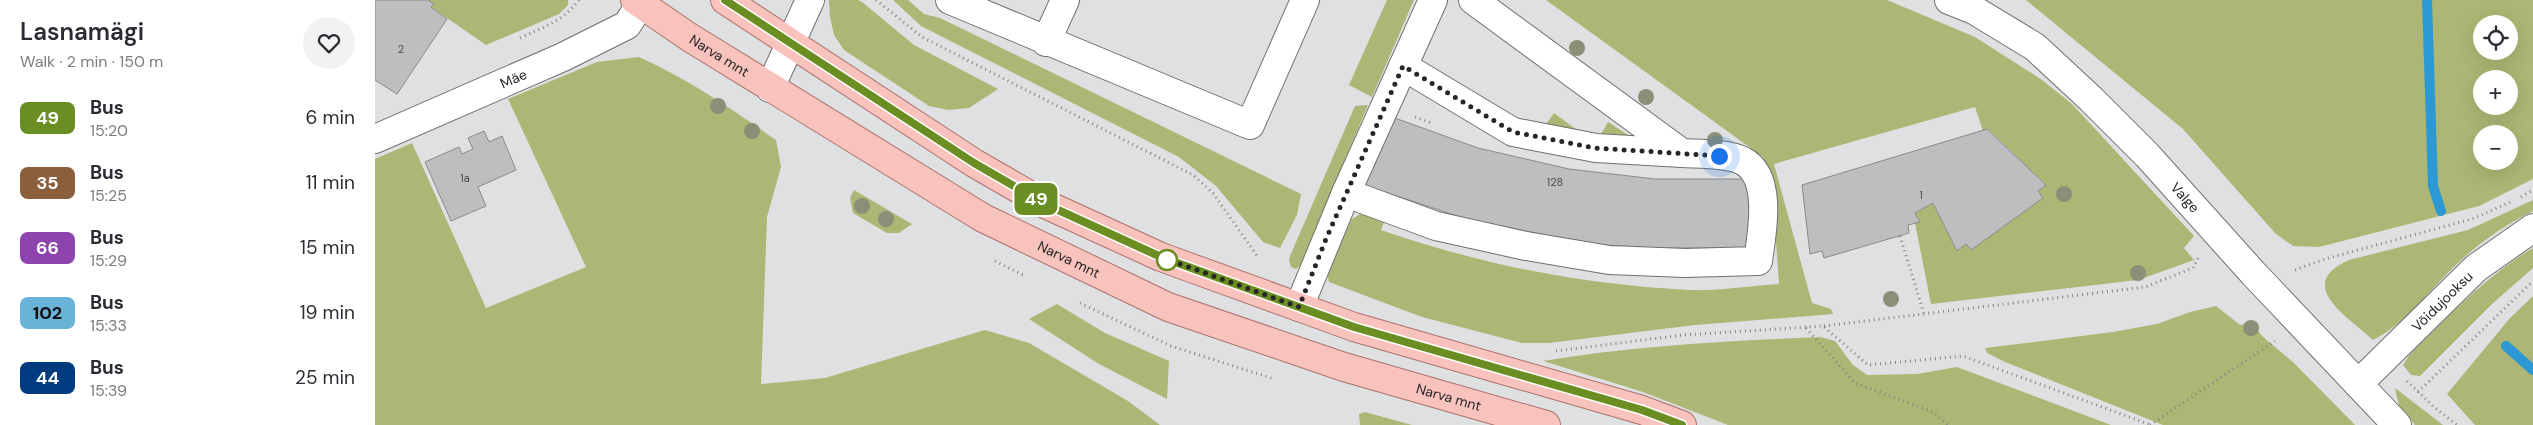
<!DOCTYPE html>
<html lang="en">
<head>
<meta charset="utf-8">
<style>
  :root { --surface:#fff; --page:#f2f2f3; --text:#2b2b33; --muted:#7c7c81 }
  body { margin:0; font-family:"DM Sans",sans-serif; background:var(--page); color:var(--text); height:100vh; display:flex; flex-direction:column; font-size:19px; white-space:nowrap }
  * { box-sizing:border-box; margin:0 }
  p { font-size:16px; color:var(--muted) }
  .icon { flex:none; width:28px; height:28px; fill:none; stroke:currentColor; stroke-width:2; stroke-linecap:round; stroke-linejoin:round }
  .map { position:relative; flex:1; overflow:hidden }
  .drawer { display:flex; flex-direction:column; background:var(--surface); width:375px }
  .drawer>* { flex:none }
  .badge { padding:0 10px; border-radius:8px; font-size:18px; line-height:32px }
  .fabs { position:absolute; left:2098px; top:15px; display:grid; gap:10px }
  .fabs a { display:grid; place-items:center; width:45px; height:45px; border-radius:50%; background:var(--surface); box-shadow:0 5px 20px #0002; font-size:25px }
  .you { position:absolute; width:25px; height:25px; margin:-12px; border:4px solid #fff; border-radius:50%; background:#1a73e8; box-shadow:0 0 0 8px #1a73e833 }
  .map>.badge { position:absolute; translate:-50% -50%; box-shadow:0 0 0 2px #fff }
  .round { display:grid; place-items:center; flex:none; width:52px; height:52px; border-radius:26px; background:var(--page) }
  .head { display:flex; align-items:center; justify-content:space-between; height:85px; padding:0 20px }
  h1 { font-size:24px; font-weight:600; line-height:38px }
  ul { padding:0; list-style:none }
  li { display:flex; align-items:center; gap:15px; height:65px; padding:0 20px }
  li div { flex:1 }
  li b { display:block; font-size:19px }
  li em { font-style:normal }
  li .badge { min-width:55px; font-weight:700; text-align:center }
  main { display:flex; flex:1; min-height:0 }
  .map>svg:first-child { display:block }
</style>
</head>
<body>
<main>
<section class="drawer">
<div class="head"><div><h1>Lasnamägi</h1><p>Walk · 2 min · 150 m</p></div><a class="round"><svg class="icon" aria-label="heart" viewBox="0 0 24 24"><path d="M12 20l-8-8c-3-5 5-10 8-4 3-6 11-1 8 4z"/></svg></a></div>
<ul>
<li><span class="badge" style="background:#6b8e23;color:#fff">49</span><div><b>Bus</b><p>15:20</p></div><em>6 min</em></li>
<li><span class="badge" style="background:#8b5e3c;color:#fff">35</span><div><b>Bus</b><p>15:25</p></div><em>11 min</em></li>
<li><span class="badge" style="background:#8e44ad;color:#fff">66</span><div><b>Bus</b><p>15:29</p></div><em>15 min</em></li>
<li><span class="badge" style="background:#69b3d9;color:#111">102</span><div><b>Bus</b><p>15:33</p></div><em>19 min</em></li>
<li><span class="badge" style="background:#003b80;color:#fff">44</span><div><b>Bus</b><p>15:39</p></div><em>25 min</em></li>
</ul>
</section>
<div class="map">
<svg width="2158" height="425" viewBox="0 0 2158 425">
  <rect width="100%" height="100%" fill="#dfe0e1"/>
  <!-- green -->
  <path fill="#adb674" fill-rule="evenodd" d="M53,0H193V5L184,14L111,45L56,7L58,4Z
    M454,0H483L487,2L539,45L623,89L594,108L573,110L554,106L469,50L459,35L455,17Z
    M518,0H533L549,14L565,18L926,194L922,215L905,248L888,242L841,186L804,157L546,26Z
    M1012,0H1039L997,97L974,85Z
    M1171,0H1512L1600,37L1667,80L1697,104L1819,236L1809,248L1819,260L1763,280L1556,304L1540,223L1544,221L1540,213L1558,203L1582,251L1591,244L1596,250L1667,198L1663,191L1671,185L1613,129L1608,131L1600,107L1399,164L1437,303L1456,309L1458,314L1320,325L1174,343H1147L1047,317L954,282L952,274L977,219L990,211L1010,220L1006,230C1108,265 1204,284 1313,290C1343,291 1374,286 1404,284L1397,184L1387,160L1388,157Z
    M1651,0H2158V179L2104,206L1944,247L1918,246L1900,233L1808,129ZM2106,24H2134V51H2106ZM2106,79H2134V106H2106ZM2106,134H2134V161H2106Z
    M264,57C313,79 357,109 401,140L406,167L392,217L386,384L450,378L610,330L654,343L753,401L785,425H0V159L37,143L111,308L211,267L133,99L222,62Z
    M993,105L925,266L921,269L916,267L914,261L915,256L980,106Z
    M1179,113L1217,141L1166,131Z
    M1233,122L1270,146L1222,141Z
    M479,190L537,224L524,233H512L478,213L475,198Z
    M2158,200V211C2131,224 2104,243 2083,263C2055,289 2032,323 1998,340C1976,319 1917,285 1974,260L2093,230Z
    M2158,248V268L2118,303L2045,376L2036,375L2028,365L2035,354C2075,315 2110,277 2158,248Z
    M2158,296V425H2100L2072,394L2135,318Z
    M682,304L730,333L794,361L792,399L724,364L654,319Z
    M1841,306L1865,325L1877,323L1887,336L1918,362L1980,425H1788L1630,362L1612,353L1610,348L1738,332L1782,324L1815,312Z
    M1445,337L1460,341L1478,365L1492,375L1542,374L1582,367L1736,425H1353L1268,392L1168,361C1259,346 1352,341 1445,337Z
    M2020,388L2068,425H2040L2024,406Z
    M990,412L1037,425H985L984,414Z"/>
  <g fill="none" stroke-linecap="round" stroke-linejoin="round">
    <!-- stream -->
    <path stroke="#2c99d4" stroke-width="10" d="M2052,0L2058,186L2066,211
      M2131,346L2158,370"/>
  </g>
  <!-- building -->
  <path fill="#bdbebf" stroke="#8a8a8c" d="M0,0H53L59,4L56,7L72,19L22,94L0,80Z
    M1017,117L1103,148L1194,169L1280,179H1372L1377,248H1278L1214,244L1088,218L986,184Z
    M1612,129L1671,185L1663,191L1668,198L1596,250L1591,244L1582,251L1558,203L1540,213L1545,222L1533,225L1534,233L1449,258L1447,251L1435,254L1427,185Z
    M109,131L114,142L127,136L141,170L103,187L111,206L76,221L50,162L84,147L87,154L98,149L93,138Z"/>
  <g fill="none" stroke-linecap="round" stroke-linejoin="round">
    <defs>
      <g id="minor">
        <path d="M575,0L875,125L930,0"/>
        <path id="s1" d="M1574,0L1599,10L1660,47L1716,99L1772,155L1878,273L2022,425"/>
        <path d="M671,42L690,0"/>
        <path d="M1028,66L1138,132L1221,148L1307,153L1098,0"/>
        <path d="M395,88L435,0"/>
        <path id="s2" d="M0,139L188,57L252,25L268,0"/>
        <path d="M971,193L1058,0"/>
        <path d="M924,307L971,193L1061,226L1151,246L1234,260L1310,263L1383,261C1387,233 1398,177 1368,161C1354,153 1323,154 1307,153"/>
        <path id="s3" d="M1983,384L2101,268L2158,228"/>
      </g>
      <g id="major">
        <path id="s4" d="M260,0L314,37L608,218L793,307L969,367L1171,425"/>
        <path d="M350,0L599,163L670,204L786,257L979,327L1267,410L1307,425"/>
      </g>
    </defs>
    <!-- minor casing -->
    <use href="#minor" stroke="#6f7071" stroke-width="30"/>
    <!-- major casing -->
    <use href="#major" stroke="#ac716c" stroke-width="30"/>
    <!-- path -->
    <path stroke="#838484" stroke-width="3" stroke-dasharray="1 4" stroke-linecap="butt" d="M501,0L547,37L818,175L838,193L883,257
      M145,38C169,27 188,21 204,0
      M1040,117L1057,123
      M2146,197L2158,190
      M1525,236L1549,314
      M620,261L650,276
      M1920,270L1950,259L2097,219L2136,202
      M705,303L796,346L899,379
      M1449,326L1770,287L1818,268L1823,258
      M1431,328L1480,383L1558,412L1573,425
      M1181,351L1308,335L1448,326L1493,365L1588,356L1776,425
      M2032,381L2059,407L2082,425
      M2043,392L2158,281
      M1775,425L1900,341"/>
    <!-- minor -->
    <use href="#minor" stroke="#fff" stroke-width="28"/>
    <!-- major -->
    <use href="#major" stroke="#f8c2bd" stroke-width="28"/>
  </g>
  <!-- trees -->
  <g fill="#8b8f77">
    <circle cx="1202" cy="48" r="8"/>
    <circle cx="1271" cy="97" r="8"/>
    <circle cx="343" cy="106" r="8"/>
    <circle cx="377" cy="131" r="8"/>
    <circle cx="1340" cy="140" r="8"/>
    <circle cx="1689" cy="194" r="8"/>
    <circle cx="487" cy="206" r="8"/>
    <circle cx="511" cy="219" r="8"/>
    <circle cx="1763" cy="273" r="8"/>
    <circle cx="1516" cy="299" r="8"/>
    <circle cx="1876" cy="328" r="8"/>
  </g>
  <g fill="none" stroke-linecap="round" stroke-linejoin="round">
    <defs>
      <path id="line" d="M350,0L599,163L670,204L786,257L979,327L1267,410L1307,425"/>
    </defs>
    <!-- line casing -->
    <use href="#line" stroke="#fff" stroke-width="11"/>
    <!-- line -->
    <use href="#line" stroke="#6b8e23" stroke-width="8"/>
    <!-- walk -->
    <path stroke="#252626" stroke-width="5" stroke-dasharray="0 9" d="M792,260L786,257L924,307L951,239L1028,66L1138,132L1220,148L1344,156"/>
  </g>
  <!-- markers -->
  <circle fill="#fff" stroke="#6b8e23" stroke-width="2.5" cx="792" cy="260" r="10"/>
  <g text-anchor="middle" stroke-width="5" stroke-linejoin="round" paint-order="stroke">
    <!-- number labels -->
    <g font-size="11" fill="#4b4c4c">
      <text x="26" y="53">2</text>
      <text x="90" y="182">1a</text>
      <text x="1180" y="186">128</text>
      <text x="1546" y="199">1</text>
    </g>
    <!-- street labels -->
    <g font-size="14" fill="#252626" stroke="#fff">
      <text dy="5" stroke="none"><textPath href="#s4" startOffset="101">Narva mnt</textPath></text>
      <text dy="5" stroke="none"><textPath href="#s2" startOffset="151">Mäe</textPath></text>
      <text dy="5" stroke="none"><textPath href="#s1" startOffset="311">Valge</textPath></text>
      <text dy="5" stroke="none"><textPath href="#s4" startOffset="506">Narva mnt</textPath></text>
      <text dy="5" stroke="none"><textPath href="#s3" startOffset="118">Võidujooksu</textPath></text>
      <text dy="5" stroke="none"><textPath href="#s4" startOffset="911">Narva mnt</textPath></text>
    </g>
  </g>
</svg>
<div class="fabs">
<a><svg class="icon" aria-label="locate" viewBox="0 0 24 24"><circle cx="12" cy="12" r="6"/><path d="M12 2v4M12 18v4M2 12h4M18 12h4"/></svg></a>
<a>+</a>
<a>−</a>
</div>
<div class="you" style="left:1344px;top:156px"></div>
<b class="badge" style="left:661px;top:199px;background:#6b8e23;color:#fff">49</b>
</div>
</main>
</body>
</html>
